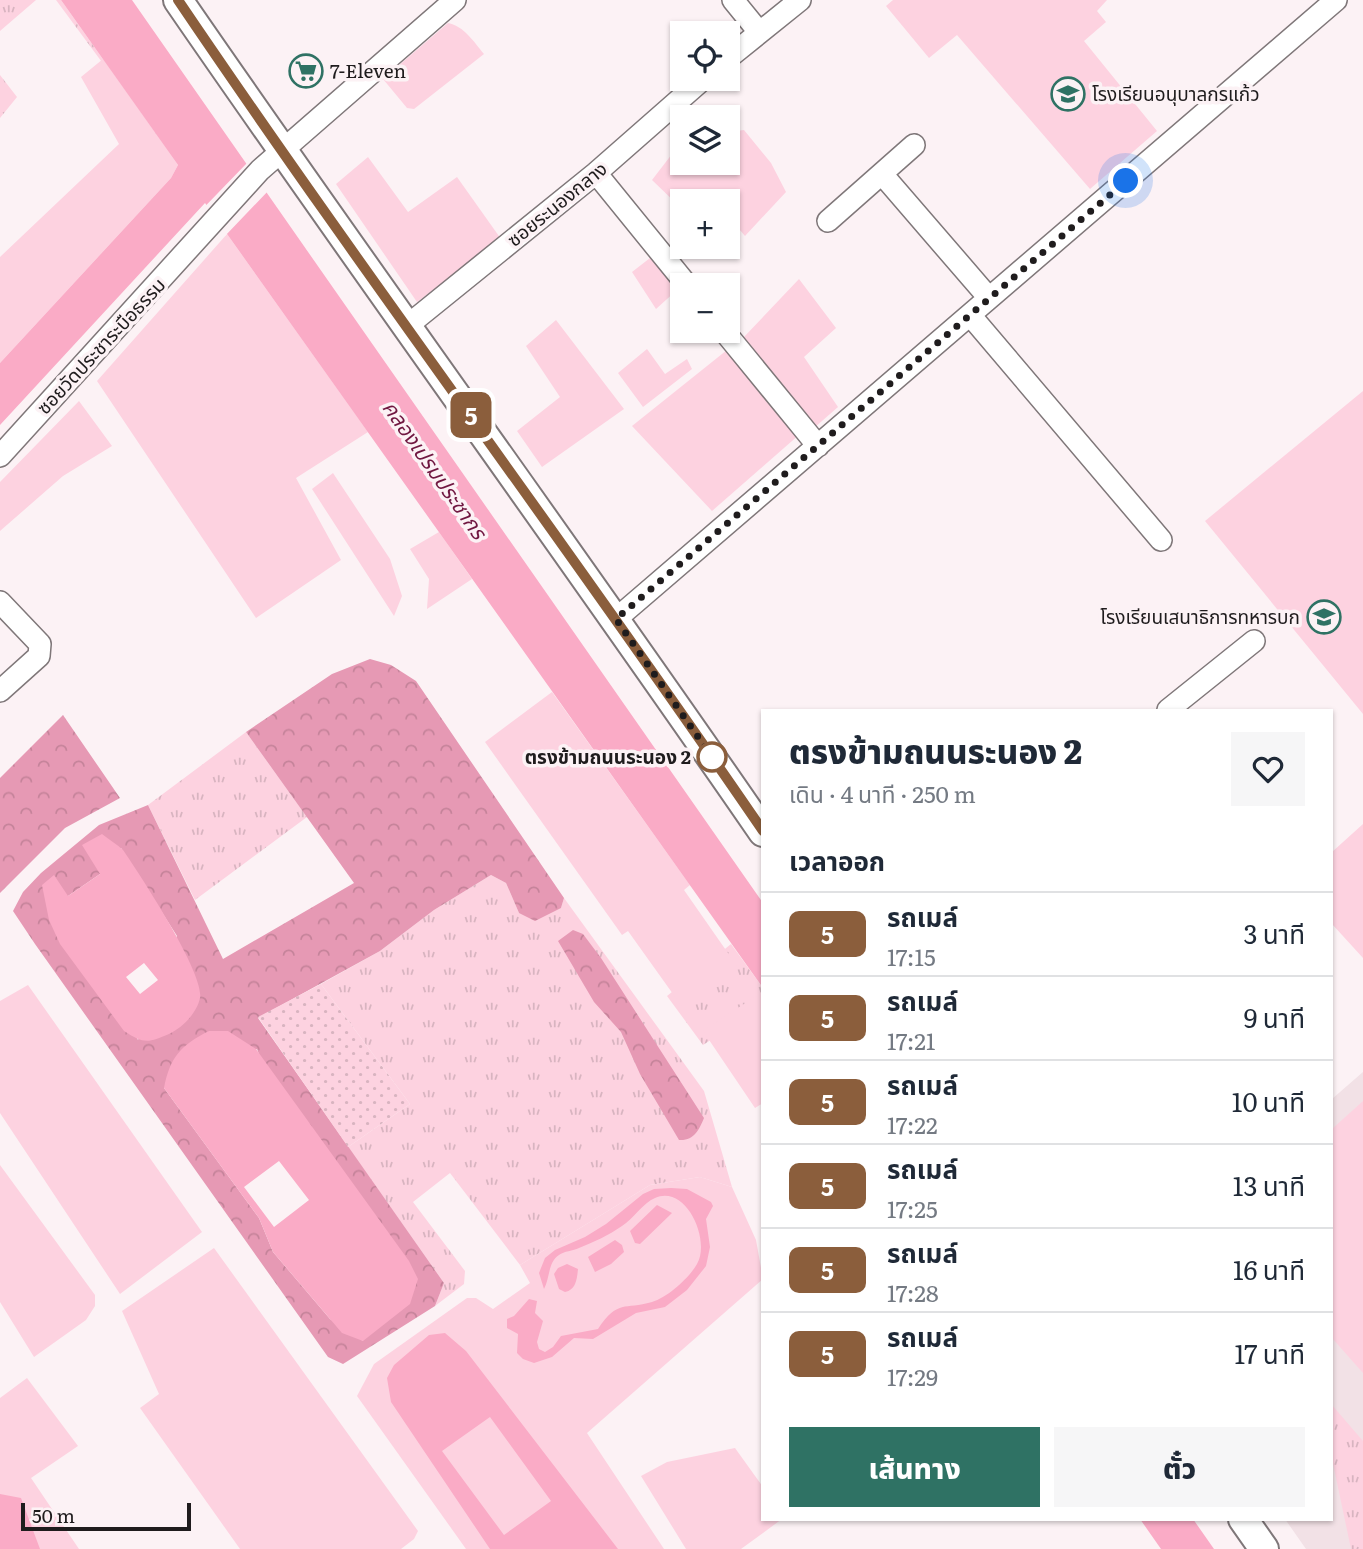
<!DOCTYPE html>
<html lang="th">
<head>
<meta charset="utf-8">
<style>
  :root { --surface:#fff; --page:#f6f6f7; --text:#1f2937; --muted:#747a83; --line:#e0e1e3; --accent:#2f7264 }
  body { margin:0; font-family:Literata,"Noto Sans Thai",serif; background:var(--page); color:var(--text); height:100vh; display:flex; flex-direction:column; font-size:26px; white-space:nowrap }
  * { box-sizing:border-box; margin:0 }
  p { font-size:23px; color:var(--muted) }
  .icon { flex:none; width:38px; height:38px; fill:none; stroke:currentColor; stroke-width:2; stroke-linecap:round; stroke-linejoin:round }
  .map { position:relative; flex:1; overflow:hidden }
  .sheet { position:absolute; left:761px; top:709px; width:572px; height:812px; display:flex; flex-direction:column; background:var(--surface); border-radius:0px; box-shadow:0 2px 5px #0004 }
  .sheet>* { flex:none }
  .badge { padding:0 14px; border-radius:10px; font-size:24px; line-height:46px }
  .buttons { position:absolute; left:670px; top:21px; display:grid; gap:14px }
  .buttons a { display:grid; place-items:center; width:70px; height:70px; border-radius:0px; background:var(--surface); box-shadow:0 2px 5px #0004; font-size:35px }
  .scale { position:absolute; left:21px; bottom:18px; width:170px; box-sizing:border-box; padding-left:7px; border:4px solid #1f1c1d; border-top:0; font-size:19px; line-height:24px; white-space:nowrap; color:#1f1c1d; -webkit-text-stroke:5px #fcf2f5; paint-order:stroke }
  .you { position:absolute; width:35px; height:35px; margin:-18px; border:5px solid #fff; border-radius:50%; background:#1a73e8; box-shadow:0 0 0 10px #1a73e833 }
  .map>.badge { position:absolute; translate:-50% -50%; box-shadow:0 0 0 4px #fff }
  h2 { padding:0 28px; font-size:26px; line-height:63px }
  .round { display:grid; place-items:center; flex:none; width:74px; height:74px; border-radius:0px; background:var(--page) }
  .summary { display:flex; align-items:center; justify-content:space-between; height:119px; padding:0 28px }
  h1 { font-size:33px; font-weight:800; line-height:52px }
  .cta { display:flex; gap:14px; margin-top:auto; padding:14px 28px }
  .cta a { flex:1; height:80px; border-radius:0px; background:var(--accent); color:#fff; font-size:28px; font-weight:800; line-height:80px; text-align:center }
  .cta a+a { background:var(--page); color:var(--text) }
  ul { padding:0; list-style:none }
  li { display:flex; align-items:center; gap:21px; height:84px; padding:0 28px; border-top:2px solid var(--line) }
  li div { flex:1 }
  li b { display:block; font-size:26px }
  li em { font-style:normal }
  li .badge { min-width:77px; font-weight:700; text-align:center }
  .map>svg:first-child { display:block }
</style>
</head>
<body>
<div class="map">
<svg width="1363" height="1549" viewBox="0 0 1363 1549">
  <defs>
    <pattern id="grass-tufts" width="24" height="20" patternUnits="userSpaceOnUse" patternTransform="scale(1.75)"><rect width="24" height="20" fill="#fdd2e0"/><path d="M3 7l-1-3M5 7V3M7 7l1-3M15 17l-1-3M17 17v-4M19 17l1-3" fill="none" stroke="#d8b4c0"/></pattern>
    <pattern id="forest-crowns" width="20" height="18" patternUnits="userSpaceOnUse" patternTransform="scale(1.75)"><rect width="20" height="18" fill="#e699b4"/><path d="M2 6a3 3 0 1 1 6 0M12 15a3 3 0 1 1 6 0" fill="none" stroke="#c5839a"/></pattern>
    <pattern id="park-dots" width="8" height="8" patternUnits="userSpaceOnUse" patternTransform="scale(1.75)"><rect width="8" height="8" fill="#fdd2e0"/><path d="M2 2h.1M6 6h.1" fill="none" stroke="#d8b4c0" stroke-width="1.8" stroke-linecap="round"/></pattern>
  </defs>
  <rect width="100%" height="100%" fill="#fcf2f5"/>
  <!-- built -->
  <path fill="#f2e1e6" d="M1363,1072V1549H1306L1285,1519H1332V1099Z"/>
  <!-- grass -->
  <path fill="url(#grass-tufts)" d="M0,0H36L0,31Z
    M56,0H61L178,165Z
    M0,75L17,97L0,118Z
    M246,732L307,817L195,900L148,805Z
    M491,875L506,883L519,913L561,908L564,898L704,1091L732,1187L700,1177L650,1185L520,1265L450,1173L413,1202L465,1271L464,1284L435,1306L444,1283L348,1147L410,1104L321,984L380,951L434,910Z
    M731,944L763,988V1006L703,1045L667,996Z
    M1332,1405L1363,1441V1549H1351L1332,1459Z"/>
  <!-- forest -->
  <path fill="url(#forest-crowns)" fill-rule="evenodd" d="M370,659L391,665L416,681L564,898L561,908L535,921L519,913L506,883L491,875L434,910L380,951L258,1018L444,1283L435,1306L343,1364L328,1357L35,944L13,911L23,892L41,873L99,825L148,805L223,959L354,883L246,732L332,674ZM121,848L177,936L138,1040L68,896L100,874ZM257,1049L363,1341L330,1319L273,1252L259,1218L164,1088Z
    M63,715L120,798L65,828L0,893V778Z
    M573,930L583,934L601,958L704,1118C699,1130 694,1141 679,1140L640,1074L621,1032L594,1002L558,941Z"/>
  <!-- park -->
  <path fill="url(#park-dots)" d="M321,984L410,1104L348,1147L258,1017Z"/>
  <!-- garden -->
  <path fill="#fdd2e0" d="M893,0H1107L1097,11L1106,22L1084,41L1157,131L1090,189L957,35L929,58L886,6Z
    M448,23C464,26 474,42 484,54L414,109L407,108L383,79Z
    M103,59L178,165L171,178L0,363V257L119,144L81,77Z
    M744,130L771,163L786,192L745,236L728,216V201H682V209L652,180L682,141V163H728V132Z
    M368,157L408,212L457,177L501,239L417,302L336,184Z
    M227,234L368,432L296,478L341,560L256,618L97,381Z
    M650,258L677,290L656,309L632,272Z
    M799,279L836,328L804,357L838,407L814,428L743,338Z
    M556,320L624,409L542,467L517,431L560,397L526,346Z
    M647,349L665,374L687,359L692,369L643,407L618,373Z
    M727,350L800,434L712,511L632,426Z
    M1363,391V714L1205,521Z
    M79,401L112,446L63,476L0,531V482Z
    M333,473L390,559L402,596L394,616L312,489Z
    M439,532L472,579L427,609L429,579L410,549Z
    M552,692L690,885L684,890L737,966L683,1008L628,931L622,935L485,742Z
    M1363,824V958L1332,924V852Z
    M28,985L202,1232L120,1294L0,1113V1001Z
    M756,996L763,1006V1103L755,1108L703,1031Z
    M1363,1101V1373L1332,1338V1129Z
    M0,1165L95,1295V1306L86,1320L34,1357L0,1302Z
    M700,1177L732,1187L756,1240L763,1279L587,1433L664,1549H466L357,1396L374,1364L467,1298H476L493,1309L530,1283L520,1265L650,1185Z
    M214,1248L418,1531L414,1539L401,1549H240L140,1408L159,1394L122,1311Z
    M27,1378L78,1446L31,1478L79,1549H0V1398Z
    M735,1448L763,1487V1519H782L741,1549H686L641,1476L667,1462Z"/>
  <!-- water -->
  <path fill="#faabc6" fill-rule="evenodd" d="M61,0H132L763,903V988L205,203L0,425V363L171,178L178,165Z
    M102,834C108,839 117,844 123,850C139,873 205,974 200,998C197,1013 182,1028 169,1034C148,1043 144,1044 124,1031L60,944L49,920L42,885L54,875L68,896L100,874L82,845ZM144,963L158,980L140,994L126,977Z
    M209,1031H228L256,1049L409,1261L418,1279L410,1304L363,1341L342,1333L273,1252L259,1218L164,1088C170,1057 181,1045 209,1031ZM279,1161L309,1200L274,1227L244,1187Z
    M671,1188L687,1189L711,1202L713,1206L706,1219L710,1247L706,1266L687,1290L665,1307L636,1313L593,1339L574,1338L552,1357L534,1363L523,1359L517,1353L518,1334L507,1328V1319L514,1316L529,1299L537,1301L535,1313L543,1321L537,1342L539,1349L545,1352L553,1347L561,1336L598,1329C618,1299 624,1310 652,1302C668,1297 689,1278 697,1264C711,1240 686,1184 655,1198C643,1203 633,1219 622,1226C609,1235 594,1242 579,1248C573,1251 564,1251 559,1255C548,1262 550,1278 544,1289L539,1273L545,1258L555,1250L585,1237L606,1224L643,1194L654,1189Z
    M657,1205L672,1213L640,1244L635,1243L630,1231Z
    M615,1240L622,1245L624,1252L611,1264L595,1272L588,1257Z
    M567,1264L578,1269C577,1279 576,1290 565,1292L559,1289L554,1274L558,1268Z
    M445,1333L466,1351L618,1549H490L391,1402L387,1378L394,1365L429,1335ZM490,1417L551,1501L504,1535L442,1451Z
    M0,1494L21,1498L40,1549H0Z
    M1140,1519H1193L1214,1549H1161Z"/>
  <!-- pier -->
  <path fill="#fcf2f5" d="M247,163L269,190L225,236L205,209L189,226L187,225Z"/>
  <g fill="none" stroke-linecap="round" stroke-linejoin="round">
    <defs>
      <path id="street" d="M733,0L759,32
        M728,58L800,0
        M596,173L687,285
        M882,174L989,298
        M828,221L914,145
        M970,315L1161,540
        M407,326L596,173L703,79
        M724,331L818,446
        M0,456L260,170L455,0
        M0,602L40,644L39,656L0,691
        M616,619L1336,0
        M1168,710L1254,641"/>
      <path id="secondary" d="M178,0C370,279 571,553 763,832
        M1243,1519L1264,1549"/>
    </defs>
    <!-- street casing -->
    <use href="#street" stroke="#7f7779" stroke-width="24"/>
    <!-- secondary casing -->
    <use href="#secondary" stroke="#7f7779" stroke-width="32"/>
    <!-- street -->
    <use href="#street" stroke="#fff" stroke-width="21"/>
    <!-- secondary -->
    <use href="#secondary" stroke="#fff" stroke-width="28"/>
  </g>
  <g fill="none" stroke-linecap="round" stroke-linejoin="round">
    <defs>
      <path id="line" d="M178,0C368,281 572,551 763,831"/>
    </defs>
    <!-- line casing -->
    <use href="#line" stroke="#fff" stroke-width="16"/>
    <!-- line -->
    <use href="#line" stroke="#8b5e3c" stroke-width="10"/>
    <!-- walk -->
    <path stroke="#1f1c1d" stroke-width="7" stroke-dasharray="0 12.6" d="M712,757L616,619L1126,181"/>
  </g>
  <!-- icons -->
  <defs>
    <symbol id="supermarket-ring" viewBox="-11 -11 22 22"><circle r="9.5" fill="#fcf2f5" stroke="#2f7264" stroke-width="1.5"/><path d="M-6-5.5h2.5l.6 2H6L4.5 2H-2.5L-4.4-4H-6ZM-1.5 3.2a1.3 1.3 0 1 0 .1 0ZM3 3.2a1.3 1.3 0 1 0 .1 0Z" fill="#2f7264"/></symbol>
    <symbol id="school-ring" viewBox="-11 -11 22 22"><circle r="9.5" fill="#fcf2f5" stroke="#2f7264" stroke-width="1.5"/><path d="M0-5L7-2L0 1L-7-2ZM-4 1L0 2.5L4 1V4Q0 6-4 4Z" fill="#2f7264"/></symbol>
    <symbol id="university-ring" viewBox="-11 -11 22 22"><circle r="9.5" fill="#fcf2f5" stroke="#2f7264" stroke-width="1.5"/><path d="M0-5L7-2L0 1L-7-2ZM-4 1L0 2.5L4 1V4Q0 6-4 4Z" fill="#2f7264"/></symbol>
  </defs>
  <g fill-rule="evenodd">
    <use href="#supermarket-ring" x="287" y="52" width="38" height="38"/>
    <use href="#school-ring" x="1049" y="75" width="38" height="38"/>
    <use href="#university-ring" x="1305" y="598" width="38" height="38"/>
  </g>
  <!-- markers -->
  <circle fill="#fff" stroke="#8b5e3c" stroke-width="3.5" cx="712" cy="757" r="14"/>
  <g text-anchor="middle" stroke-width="7" stroke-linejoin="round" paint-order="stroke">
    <!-- poi labels -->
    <g font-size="19" fill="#1f1c1d" stroke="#fcf2f5" text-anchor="start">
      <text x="330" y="78">7-Eleven</text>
      <text x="1092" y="101">โรงเรียนอนุบาลกรแก้ว</text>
      <text x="1300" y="624" text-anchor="end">โรงเรียนเสนาธิการทหารบก</text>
    </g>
    <!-- street labels -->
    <g font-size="19" fill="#1f1c1d" stroke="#fcf2f5">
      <text transform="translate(557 204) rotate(-39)" y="7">ซอยระนองกลาง</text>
      <text transform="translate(101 346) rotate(-47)" y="7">ซอยวัดประชาระบือธรรม</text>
    </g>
    <!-- stop labels -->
    <g font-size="19" font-weight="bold" fill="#1f1c1d" stroke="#fcf2f5" text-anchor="end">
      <text x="691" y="764">ตรงข้ามถนนระนอง 2</text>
    </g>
    <!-- water labels -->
    <g font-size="21" font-style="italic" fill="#701741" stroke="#fcf2f5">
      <text transform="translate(434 470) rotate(55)" y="7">คลองเปรมประชากร</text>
    </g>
  </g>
</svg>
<div class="buttons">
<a><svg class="icon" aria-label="locate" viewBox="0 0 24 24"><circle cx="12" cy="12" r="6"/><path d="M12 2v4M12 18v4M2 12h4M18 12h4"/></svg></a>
<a><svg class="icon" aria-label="layers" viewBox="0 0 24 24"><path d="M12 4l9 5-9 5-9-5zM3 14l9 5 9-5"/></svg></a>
<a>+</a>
<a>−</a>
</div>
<div class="scale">50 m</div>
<div class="you" style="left:1126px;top:181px"></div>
<b class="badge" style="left:471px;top:415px;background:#8b5e3c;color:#fff">5</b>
<section class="sheet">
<div class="summary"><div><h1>ตรงข้ามถนนระนอง 2</h1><p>เดิน · 4 นาที · 250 m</p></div><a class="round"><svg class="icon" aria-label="heart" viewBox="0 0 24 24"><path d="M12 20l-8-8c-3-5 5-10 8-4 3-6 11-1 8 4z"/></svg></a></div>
<h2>เวลาออก</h2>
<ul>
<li><span class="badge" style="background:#8b5e3c;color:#fff">5</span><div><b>รถเมล์</b><p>17:15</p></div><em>3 นาที</em></li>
<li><span class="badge" style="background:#8b5e3c;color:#fff">5</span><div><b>รถเมล์</b><p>17:21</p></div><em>9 นาที</em></li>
<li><span class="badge" style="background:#8b5e3c;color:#fff">5</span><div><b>รถเมล์</b><p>17:22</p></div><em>10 นาที</em></li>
<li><span class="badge" style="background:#8b5e3c;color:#fff">5</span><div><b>รถเมล์</b><p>17:25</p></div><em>13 นาที</em></li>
<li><span class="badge" style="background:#8b5e3c;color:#fff">5</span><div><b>รถเมล์</b><p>17:28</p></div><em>16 นาที</em></li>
<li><span class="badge" style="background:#8b5e3c;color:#fff">5</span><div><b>รถเมล์</b><p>17:29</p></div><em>17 นาที</em></li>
</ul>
<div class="cta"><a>เส้นทาง</a><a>ตั๋ว</a></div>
</section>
</div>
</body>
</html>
